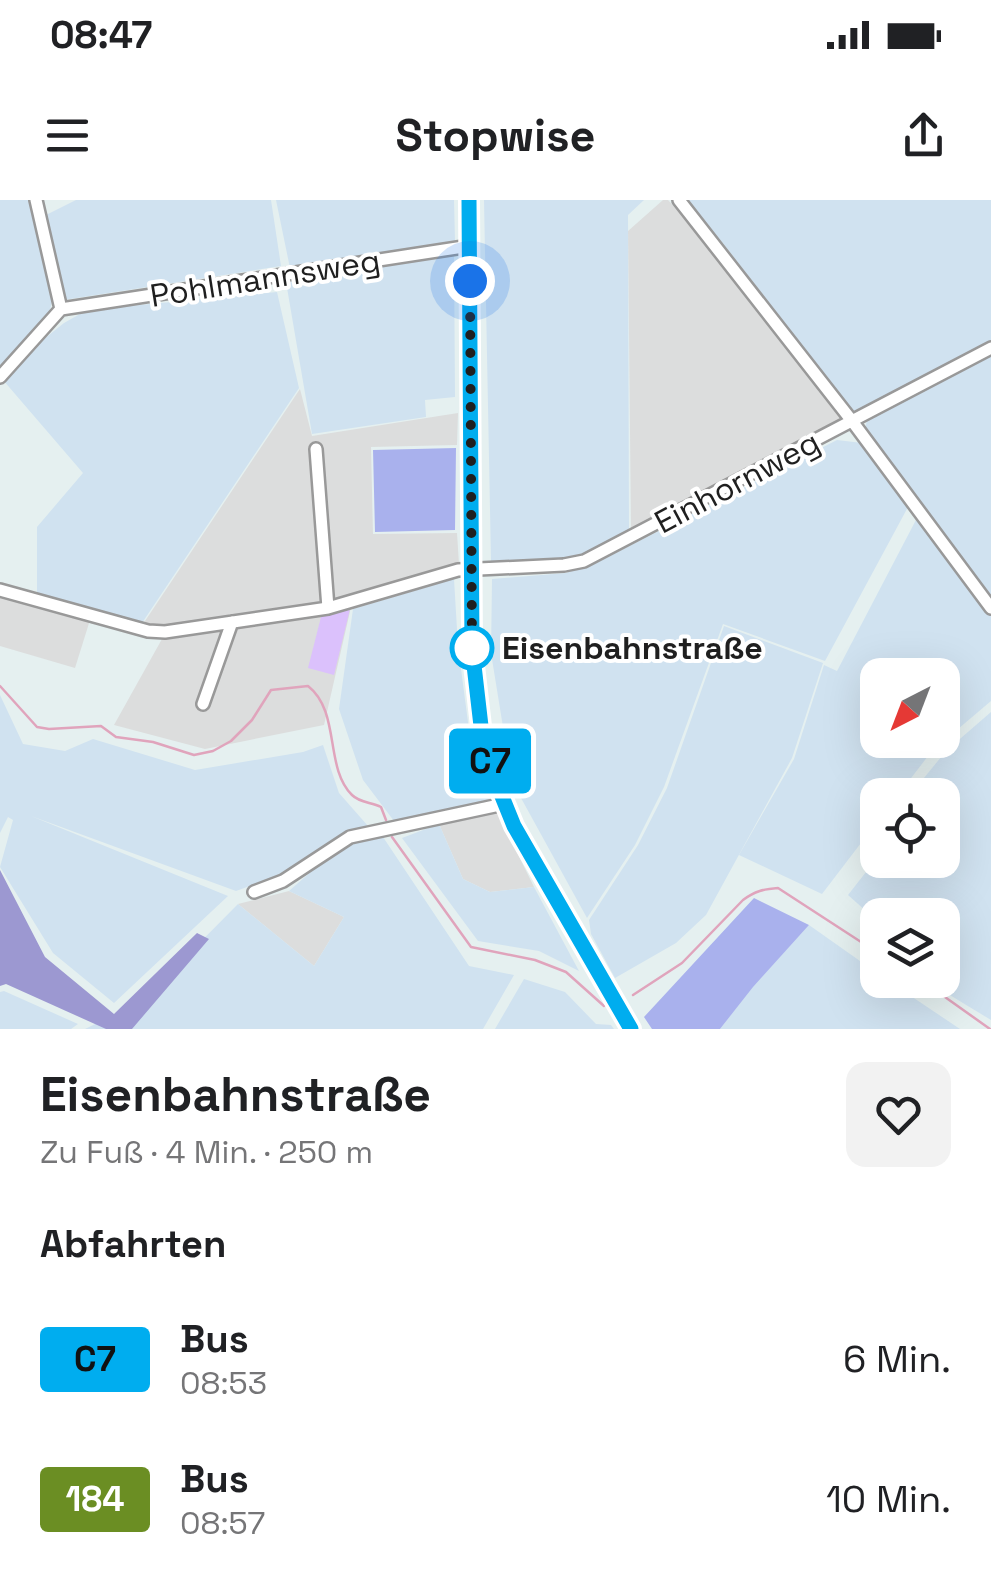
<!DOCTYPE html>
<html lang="de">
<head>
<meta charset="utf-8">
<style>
  :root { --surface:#fff; --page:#f2f2f2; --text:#202124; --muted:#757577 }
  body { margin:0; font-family:"Space Grotesk",sans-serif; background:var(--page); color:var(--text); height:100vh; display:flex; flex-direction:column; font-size:38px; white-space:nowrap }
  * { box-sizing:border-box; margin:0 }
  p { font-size:32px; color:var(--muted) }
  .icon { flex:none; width:55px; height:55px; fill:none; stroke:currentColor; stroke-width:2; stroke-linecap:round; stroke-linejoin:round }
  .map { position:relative; height:829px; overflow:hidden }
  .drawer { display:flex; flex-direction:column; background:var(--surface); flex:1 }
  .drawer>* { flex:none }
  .badge { padding:0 20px; border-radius:8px; font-size:35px; line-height:65px }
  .needle { width:65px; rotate:222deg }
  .tools { position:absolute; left:860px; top:458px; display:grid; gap:20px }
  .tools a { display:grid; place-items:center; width:100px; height:100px; border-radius:20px; background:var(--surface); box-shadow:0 10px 40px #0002; font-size:50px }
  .you { position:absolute; width:50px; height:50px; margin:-25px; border:8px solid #fff; border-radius:50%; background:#1a73e8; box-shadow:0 0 0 15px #1a73e833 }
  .map>.badge { position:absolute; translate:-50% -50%; box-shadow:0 0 0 5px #fff }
  h2 { padding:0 40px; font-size:38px; line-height:90px }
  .round { display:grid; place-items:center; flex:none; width:105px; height:105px; border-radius:20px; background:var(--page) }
  .headline { display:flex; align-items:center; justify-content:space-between; height:170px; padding:0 40px }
  h1 { font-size:48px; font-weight:700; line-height:75px }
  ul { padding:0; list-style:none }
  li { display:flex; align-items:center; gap:30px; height:140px; padding:0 40px }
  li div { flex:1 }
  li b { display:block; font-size:38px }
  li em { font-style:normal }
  li .badge { min-width:110px; font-weight:700; text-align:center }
  .status { display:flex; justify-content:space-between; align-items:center; height:70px; padding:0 50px; background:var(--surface); direction:ltr }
  .status svg { height:28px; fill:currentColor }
  header { display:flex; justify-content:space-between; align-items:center; height:130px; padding:0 40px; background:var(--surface); font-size:45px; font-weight:700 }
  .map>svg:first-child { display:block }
</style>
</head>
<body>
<div class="status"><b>08:47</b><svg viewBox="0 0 49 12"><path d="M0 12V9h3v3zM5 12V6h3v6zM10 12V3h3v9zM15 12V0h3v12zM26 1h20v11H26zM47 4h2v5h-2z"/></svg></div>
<header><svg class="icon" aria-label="menu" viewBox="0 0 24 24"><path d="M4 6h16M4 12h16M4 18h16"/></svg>Stopwise<svg class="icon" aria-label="share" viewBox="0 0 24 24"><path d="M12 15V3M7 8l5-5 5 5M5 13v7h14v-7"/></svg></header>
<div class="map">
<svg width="991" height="829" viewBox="0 0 991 829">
  <rect width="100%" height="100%" fill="#e5f0f0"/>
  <!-- residential -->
  <path fill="#dcdddd" d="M663,0H668L713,49L840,215L838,224L631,332L628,31Z
    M300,189L312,236L458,213L457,245L371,247L373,334L457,333L459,364L354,394L324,525L205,549L114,525L167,430L143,424Z
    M0,396L90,420L75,468L0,446Z
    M497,612L534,687L490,692L463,679L439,624Z
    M289,691L344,717L314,766L238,704Z"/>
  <!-- farmland -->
  <path fill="#d0e2f0" d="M0,0H31L52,102L48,117L0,168Z
    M76,0H271L281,66L64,100L46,15Z
    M276,0H454L455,41L290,68Z
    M484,0H644L628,15L629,333L591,353L564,359L491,361Z
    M684,0H991V142L864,211H853L722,42Z
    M454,54L455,197L425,200L426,217L312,234L286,82Z
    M277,92L299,188L142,423L37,393V327L83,273L3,180L44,139L64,123L87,110Z
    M991,154V397L865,231L867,219Z
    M837,240L862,243L908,307L825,461L723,424L664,587L635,645L587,718L521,598L503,527L491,453L492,379L566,373L606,358Z
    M917,318L991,415V501L938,546L928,540H942V475H878L877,512L867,490L873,512L877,514L878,540H923L935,547L898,595H878L877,622L822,694L739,655L794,559L824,465L837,471Z
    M454,379L458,446L471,545L491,601L394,621L363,580L339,509L353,409Z
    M724,426L823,463L792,558L706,715L676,743L615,778L591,734L589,720L638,645L667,588Z
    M0,495L23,544L65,551L93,539L195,570L303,552L323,545L339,593L368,626L347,630L288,672L236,691L31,616L228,696L114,803L53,753L0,667L13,620L8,617L0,633Z
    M991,512V820L925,780H942V715H878L877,721L848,695L877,658L942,660V595H910L946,551Z
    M439,624L463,679L490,692L534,687L579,771L539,751L478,741L402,638Z
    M383,637L469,766L514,775L483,829H85L142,801L238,704L314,766L344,717L289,691L330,655L357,642Z
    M809,725L877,773L878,780H887L960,829H720L754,785Z
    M524,779L565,792L596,824L611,825L614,829H495Z
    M4,791L78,824L71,829H0V792Z"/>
  <!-- grass -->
  <path fill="#a9b1ed" d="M456,248L455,330L375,332L373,250Z
    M754,698L809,725L753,787L720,829H652L644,817Z"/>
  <!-- forest -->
  <path fill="#9c98d1" d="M0,670L45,757L114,814L197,733L209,739L132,829H106L6,784L0,786Z"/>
  <!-- park -->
  <path fill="#dbc1fc" d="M350,409L334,475L308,468L321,417Z"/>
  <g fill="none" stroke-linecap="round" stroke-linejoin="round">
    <!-- stream -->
    <path stroke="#e0a4bc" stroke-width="2.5" d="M0,486L37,527L49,529L101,526L116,537L153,542L194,555L213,551L231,541L252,520L271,490L308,486C341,512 324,567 352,595C360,603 371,602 381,607L386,620
      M392,637L471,747L535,760L566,772L604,806
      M921,780L990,829
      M633,795L682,763L743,700C755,691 764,689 778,688L878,753"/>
    <defs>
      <path id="minor" d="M469,0L472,448L481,525L504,604L525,647L631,829
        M679,0L852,221L991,408
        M61,109L470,46
        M0,177L61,109L36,0
        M316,249L328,408
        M0,390L148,431L165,432L328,408L458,370L564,365L584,361L991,148
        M203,504L232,422
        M254,692L283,681L350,637L504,604"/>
    </defs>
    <!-- minor casing -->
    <use href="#minor" stroke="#999" stroke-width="16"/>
    <!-- minor -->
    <use href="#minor" stroke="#fff" stroke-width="11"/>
  </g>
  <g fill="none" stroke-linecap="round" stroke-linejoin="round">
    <defs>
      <path id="line" d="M469,0L472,448L481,526L497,584L514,626L631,829"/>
    </defs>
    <!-- line casing -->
    <use href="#line" stroke="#fff" stroke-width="22"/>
    <!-- line -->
    <use href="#line" stroke="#00adef" stroke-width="15"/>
    <!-- walk -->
    <path stroke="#1f1f1f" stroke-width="10" stroke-dasharray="0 18" d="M470,81L472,448"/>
  </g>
  <!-- markers -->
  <circle fill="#fff" stroke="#00adef" stroke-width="5" cx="472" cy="448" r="20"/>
  <g text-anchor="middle" stroke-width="8" stroke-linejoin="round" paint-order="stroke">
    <!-- street labels -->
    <g font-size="32" fill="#1f1f1f" stroke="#fff">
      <text transform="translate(265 78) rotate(-9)" y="11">Pohlmannsweg</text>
      <text transform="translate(737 282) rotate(-28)" y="11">Einhornweg</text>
    </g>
    <!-- stop labels -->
    <g font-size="32" font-weight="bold" fill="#1f1f1f" stroke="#fff" text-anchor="start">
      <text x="502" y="459">Eisenbahnstraße</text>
    </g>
  </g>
</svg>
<div class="tools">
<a><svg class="needle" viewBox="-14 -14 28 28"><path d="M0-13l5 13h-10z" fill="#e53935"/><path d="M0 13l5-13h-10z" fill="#757577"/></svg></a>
<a><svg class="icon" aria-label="locate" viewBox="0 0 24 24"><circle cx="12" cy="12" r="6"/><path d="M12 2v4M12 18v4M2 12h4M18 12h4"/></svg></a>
<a><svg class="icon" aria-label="layers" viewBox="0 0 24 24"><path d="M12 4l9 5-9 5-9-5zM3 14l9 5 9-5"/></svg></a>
</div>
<div class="you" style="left:470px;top:81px"></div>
<b class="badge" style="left:490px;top:561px;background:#00adef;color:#111">C7</b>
</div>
<section class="drawer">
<div class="headline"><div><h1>Eisenbahnstraße</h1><p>Zu Fuß · 4 Min. · 250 m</p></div><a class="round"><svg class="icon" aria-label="heart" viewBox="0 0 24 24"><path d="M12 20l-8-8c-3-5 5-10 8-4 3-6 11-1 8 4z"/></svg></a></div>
<h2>Abfahrten</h2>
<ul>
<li><span class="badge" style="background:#00adef;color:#111">C7</span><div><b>Bus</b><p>08:53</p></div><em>6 Min.</em></li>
<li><span class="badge" style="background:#6b8e23;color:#fff">184</span><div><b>Bus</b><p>08:57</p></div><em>10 Min.</em></li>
</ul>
</section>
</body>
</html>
